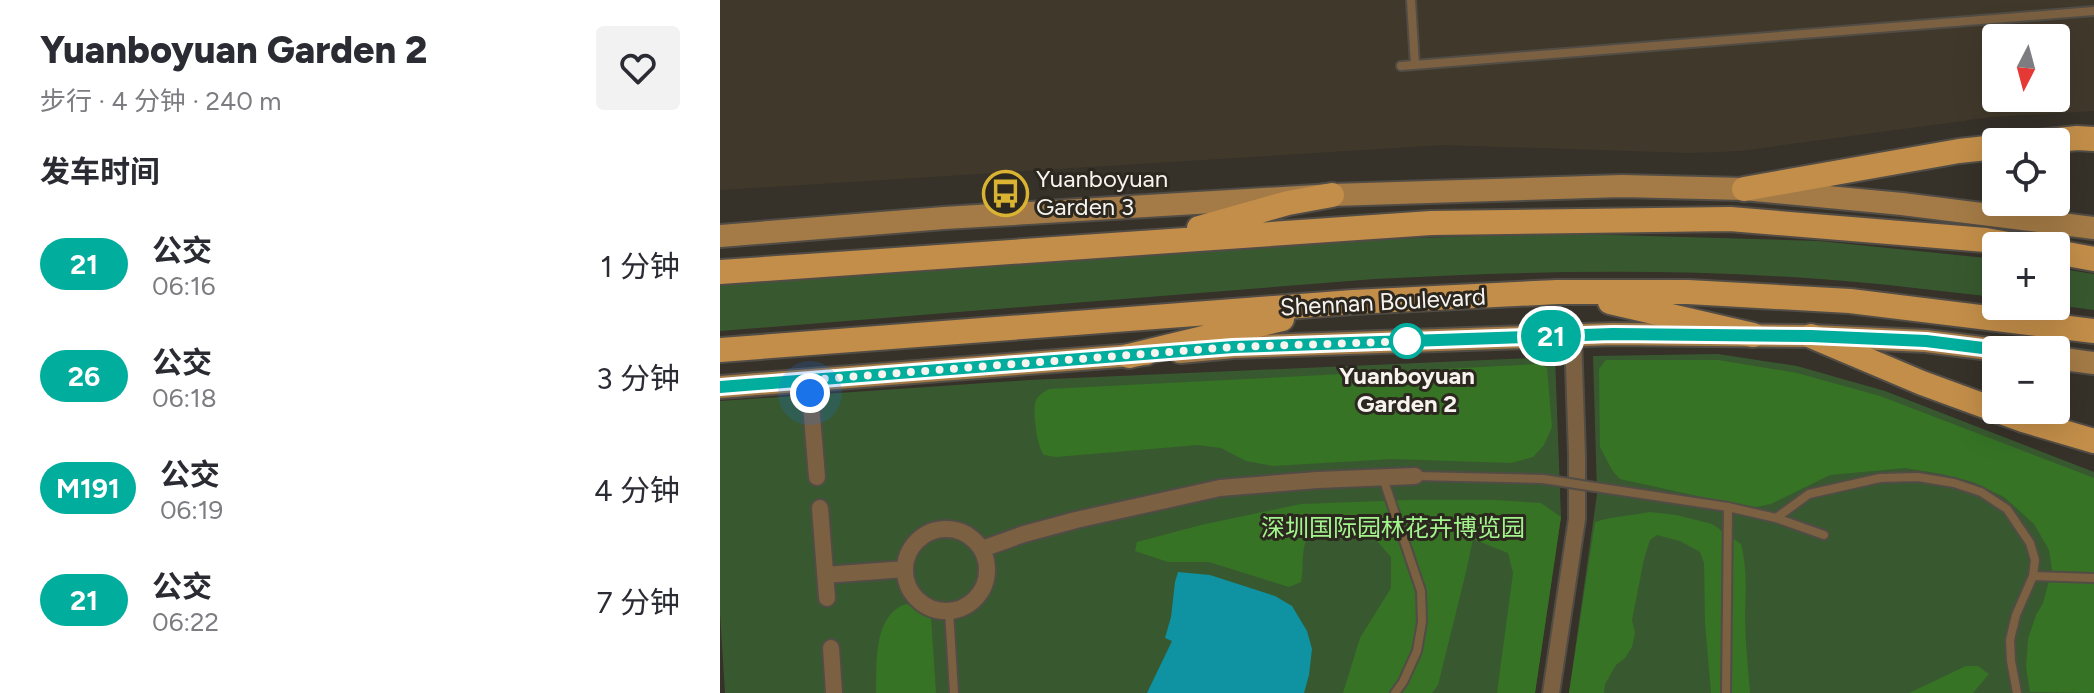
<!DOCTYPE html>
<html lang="zh">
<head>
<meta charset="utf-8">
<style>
  :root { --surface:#fff; --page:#f2f2f3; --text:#2b2b33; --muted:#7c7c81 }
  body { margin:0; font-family:Figtree,"Noto Sans SC",sans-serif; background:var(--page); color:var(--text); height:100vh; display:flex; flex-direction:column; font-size:30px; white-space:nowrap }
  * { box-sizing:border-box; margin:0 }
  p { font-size:26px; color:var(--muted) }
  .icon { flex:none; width:44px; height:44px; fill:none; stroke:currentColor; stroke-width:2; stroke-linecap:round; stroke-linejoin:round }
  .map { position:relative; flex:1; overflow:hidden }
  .side { display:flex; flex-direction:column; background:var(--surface); width:720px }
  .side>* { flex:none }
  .badge { padding:0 16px; border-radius:26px; font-size:28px; line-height:52px }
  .needle { width:52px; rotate:186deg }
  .fabs { position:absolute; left:1262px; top:24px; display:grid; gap:16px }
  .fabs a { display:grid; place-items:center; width:88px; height:88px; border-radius:8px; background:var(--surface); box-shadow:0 8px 32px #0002; font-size:40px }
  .you { position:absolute; width:40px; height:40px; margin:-20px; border:6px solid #fff; border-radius:50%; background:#1a73e8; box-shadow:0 0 0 12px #1a73e833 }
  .map>.badge { position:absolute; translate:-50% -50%; box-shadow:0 0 0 4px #fff }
  h2 { padding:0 40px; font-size:30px; line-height:72px }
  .round { display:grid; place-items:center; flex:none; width:84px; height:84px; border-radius:8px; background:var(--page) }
  .head { display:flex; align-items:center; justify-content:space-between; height:136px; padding:0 40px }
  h1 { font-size:38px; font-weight:800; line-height:60px }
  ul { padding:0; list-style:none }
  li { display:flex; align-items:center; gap:24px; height:112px; padding:0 40px }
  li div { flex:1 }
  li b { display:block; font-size:30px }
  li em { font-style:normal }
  li .badge { min-width:88px; font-weight:700; text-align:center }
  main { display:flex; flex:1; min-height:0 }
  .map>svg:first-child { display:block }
</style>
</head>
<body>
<main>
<section class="side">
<div class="head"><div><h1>Yuanboyuan Garden 2</h1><p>步行 · 4 分钟 · 240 m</p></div><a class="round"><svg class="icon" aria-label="heart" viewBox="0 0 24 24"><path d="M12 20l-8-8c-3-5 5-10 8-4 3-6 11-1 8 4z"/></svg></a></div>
<h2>发车时间</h2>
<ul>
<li><span class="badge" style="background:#01ad9c;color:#fff">21</span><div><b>公交</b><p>06:16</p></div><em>1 分钟</em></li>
<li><span class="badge" style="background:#01ad9c;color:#fff">26</span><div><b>公交</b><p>06:18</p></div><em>3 分钟</em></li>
<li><span class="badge" style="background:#01ad9c;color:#fff">M191</span><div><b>公交</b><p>06:19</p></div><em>4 分钟</em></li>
<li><span class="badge" style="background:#01ad9c;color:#fff">21</span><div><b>公交</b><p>06:22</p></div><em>7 分钟</em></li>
</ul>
</section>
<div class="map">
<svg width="1374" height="693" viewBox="0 0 1374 693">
  <rect width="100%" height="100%" fill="#363129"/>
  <!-- built -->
  <path fill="#40392b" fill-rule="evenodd" d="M0,0H1374V111L1272,117L1020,151L971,153L723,145L0,190ZM1276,38H1336V98H1276Z"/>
  <!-- green -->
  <path fill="#38592f" d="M859,234L1099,241L1276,259V297C1217,291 1159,283 1100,279C951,268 803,271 655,279L0,331V285C286,264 572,237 859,234Z
    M1336,268L1374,274V310L1336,305Z
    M998,354L1077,366L1165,391L1374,472V693H849L877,494L873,356Z
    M835,357L841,517L815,693H5L0,613V401L309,380Z"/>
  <!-- forest -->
  <path fill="#367325" d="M886,360H998L1077,373L1160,396L1374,478V693L1310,692L1306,667L1308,639L1316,615L1323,603L1332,570L1329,550L1314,524L1284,497L1253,482L1222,474L1185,468L1110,475L1051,504L1036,507L1009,503L900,479L892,470L880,447L879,369Z
    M820,364L827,368L832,427L824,445L813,457L791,463L672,459L553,466L526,461L501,448L478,445L336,457L324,455C317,447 313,415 315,403C317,396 323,392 329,389Z
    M688,500H774L821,503L841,517L815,693H777L793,573L788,553L753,539L746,572L718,685L712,693H623L640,638L671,588V557L657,541L617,535L586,540C581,554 584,567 581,582L569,587L489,562H448L415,551L417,542L481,525L581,504Z
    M930,512L956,515L992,524L1021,544C1027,567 1026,591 1025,615C1025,641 1028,667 1030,693H991L985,622L984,563L980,552L960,541L937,535L930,540L924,559L912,620L915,633L912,647L905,658L896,665L885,684L884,693H849L875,522C893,516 911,516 930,512Z
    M186,604L203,608L211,617L216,693H156C157,664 153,615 186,604Z
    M1246,666H1258L1269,674L1253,693H1189Z"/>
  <!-- water -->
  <path fill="#0f92a2" d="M458,572L490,575L555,596L572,606L587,631L592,649L589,675L584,693H427L452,641L445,638L451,617L455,582Z"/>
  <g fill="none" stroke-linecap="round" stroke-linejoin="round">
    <defs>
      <path id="lane" d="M691,0L695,65
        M681,66L1374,11
        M695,476L823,479
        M663,478L701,591L702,622L697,651L683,682L675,693
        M888,489L1008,507L1056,518L1104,535
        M1056,518L1089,494L1160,478L1198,477L1234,483L1261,492L1287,509L1310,543L1315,560L1313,576L1296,615L1290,640L1291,661L1297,693
        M1313,576L1374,578
        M229,610L234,693
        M1006,693L1008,507"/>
      <path id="street" d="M89,380L97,477
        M100,508L107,598
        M185 570a41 41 0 1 1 82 0a41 41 0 1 1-82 0Z
        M262,549L304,534L356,520L500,488L597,480L695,476
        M105,575L185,569
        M111,648L114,693
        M831,693L857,519V456L853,335"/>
      <path id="secondary" d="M0,236L224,218L612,195L902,186L1024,189L1182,204L1374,228
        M460,352L513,347L893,334L1091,336L1206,341L1278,350
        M1336,358L1374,363
        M0,387L426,354"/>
      <path id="primary" d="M1319,142L1357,138L1374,139
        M1024,189L1239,151L1276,147
        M479,228L568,203L612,195
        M1336,252L1374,259
        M0,272L711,223L1010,219L1266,240L1299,246
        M890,302L1033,335
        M1091,336L1202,383L1303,420L1374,441
        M0,350L633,302L837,292H968L1130,301L1374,331
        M409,356L562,319"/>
    </defs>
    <!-- lane casing -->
    <use href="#lane" stroke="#514c45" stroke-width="12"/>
    <!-- street casing -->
    <use href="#street" stroke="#514c45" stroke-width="20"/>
    <!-- secondary casing -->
    <use href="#secondary" stroke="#514c45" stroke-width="26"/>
    <!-- primary casing -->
    <use href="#primary" stroke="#514c45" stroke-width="28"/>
    <!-- lane -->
    <use href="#lane" stroke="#7b6141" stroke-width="8"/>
    <!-- street -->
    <use href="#street" stroke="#7b6141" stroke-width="16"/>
    <!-- secondary -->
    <use href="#secondary" stroke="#a47b46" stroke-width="22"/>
    <!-- primary -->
    <use href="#primary" stroke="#c38e49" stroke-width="24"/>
    <defs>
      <path id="lane-bridge" d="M823,479L888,489"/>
    </defs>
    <!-- lane-bridge casing -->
    <use href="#lane-bridge" stroke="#514c45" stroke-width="12" stroke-linecap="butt"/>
    <!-- lane-bridge -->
    <use href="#lane-bridge" stroke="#7b6141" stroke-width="8"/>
  </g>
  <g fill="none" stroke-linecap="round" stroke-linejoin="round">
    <defs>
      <path id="line" d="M0,387L513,347L893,334L1091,336L1206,341L1279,350"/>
    </defs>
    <!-- line casing -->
    <use href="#line" stroke="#fff" stroke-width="18"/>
    <!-- line -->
    <use href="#line" stroke="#01ad9c" stroke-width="12"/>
    <!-- walk -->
    <path stroke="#f7f4ef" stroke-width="8" stroke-dasharray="0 14.4" d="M90,393L89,380L513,347L698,341H687"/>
  </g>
  <!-- icons -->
  <defs>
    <symbol id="bus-ring" viewBox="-11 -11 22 22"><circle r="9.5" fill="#2c281f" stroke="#dab333" stroke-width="1.5"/><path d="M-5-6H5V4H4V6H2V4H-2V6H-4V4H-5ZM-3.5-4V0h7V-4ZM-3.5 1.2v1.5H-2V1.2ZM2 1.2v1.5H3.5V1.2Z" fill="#dab333"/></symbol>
  </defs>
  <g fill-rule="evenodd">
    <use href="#bus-ring" x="260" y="168" width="51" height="51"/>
  </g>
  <!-- markers -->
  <circle fill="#fff" stroke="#01ad9c" stroke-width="4" cx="687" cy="341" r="16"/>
  <g text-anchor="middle" stroke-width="6" stroke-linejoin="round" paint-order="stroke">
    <!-- poi labels -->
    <g font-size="24" fill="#f7f4ef" stroke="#2c281f" text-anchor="start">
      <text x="316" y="187">Yuanboyuan<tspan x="316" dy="28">Garden 3</tspan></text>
    </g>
    <!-- street labels -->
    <g font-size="24" fill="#f7f4ef" stroke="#2c281f">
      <text transform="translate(663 302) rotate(-3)" y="8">Shennan Boulevard</text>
    </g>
    <!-- stop labels -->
    <g font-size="24" font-weight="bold" fill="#f7f4ef" stroke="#2c281f">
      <text x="687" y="384">Yuanboyuan<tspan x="687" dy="28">Garden 2</tspan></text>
    </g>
    <!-- park labels -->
    <g font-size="24" fill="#a2f48d" stroke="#2c281f">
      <text x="673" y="536">深圳国际园林花卉博览园</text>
    </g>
  </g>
</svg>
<div class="fabs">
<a><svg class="needle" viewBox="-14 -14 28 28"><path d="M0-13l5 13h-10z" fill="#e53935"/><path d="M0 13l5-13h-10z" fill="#7c7c81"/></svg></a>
<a><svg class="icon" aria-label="locate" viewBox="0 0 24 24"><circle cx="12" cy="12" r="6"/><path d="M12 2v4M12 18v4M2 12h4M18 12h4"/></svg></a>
<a>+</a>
<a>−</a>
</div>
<div class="you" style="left:90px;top:393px"></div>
<b class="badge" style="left:831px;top:336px;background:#01ad9c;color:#fff">21</b>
</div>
</main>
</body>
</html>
